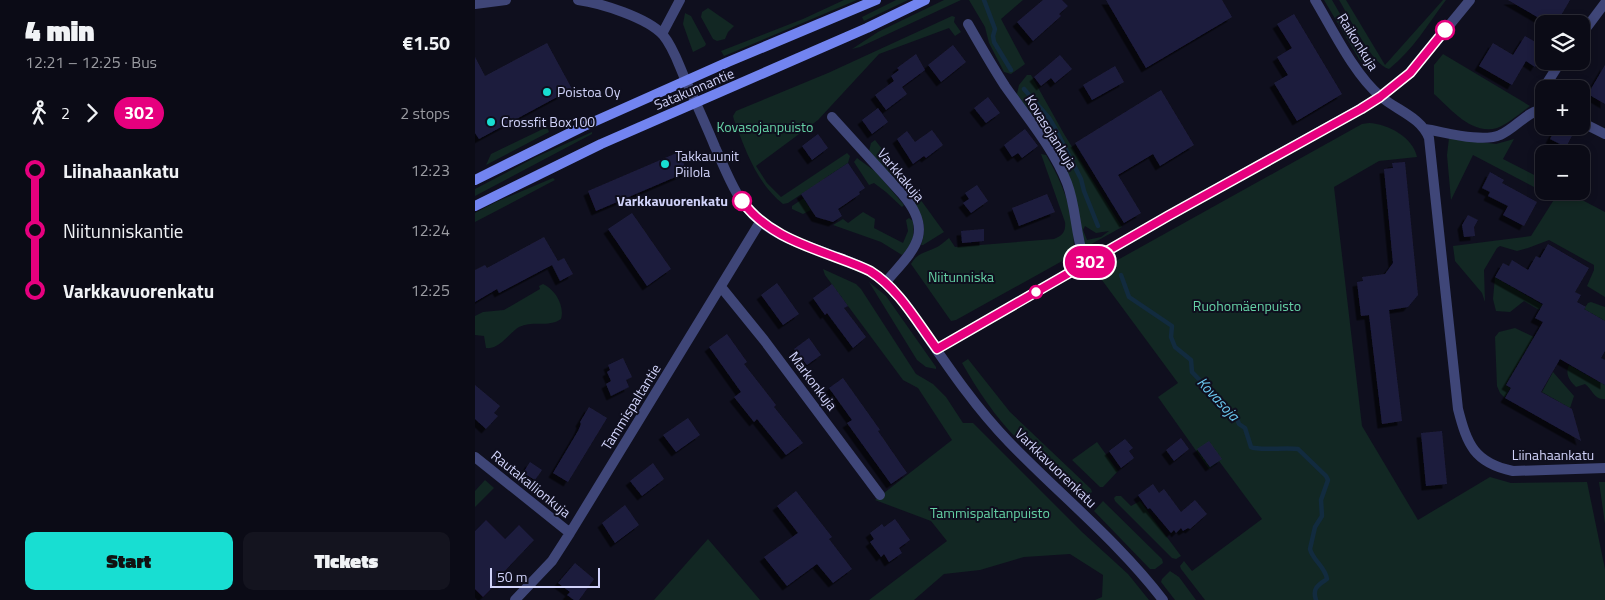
<!DOCTYPE html>
<html lang="en">
<head>
<meta charset="utf-8">
<style>
  :root { --surface:#0b0b16; --page:#14141f; --text:#f1f3f6; --muted:#9a9ba1; --line:#2b2b35; --accent:#18ded2 }
  body { margin:0; font-family:"Titillium Web",sans-serif; background:var(--page); color:var(--text); height:100vh; display:flex; flex-direction:column; font-size:19px; white-space:nowrap }
  * { box-sizing:border-box; margin:0 }
  p { font-size:16px; color:var(--muted) }
  .icon { flex:none; width:28px; height:28px; fill:none; stroke:currentColor; stroke-width:2; stroke-linecap:round; stroke-linejoin:round }
  .map { position:relative; flex:1; overflow:hidden }
  .panel { display:flex; flex-direction:column; background:var(--surface); width:475px }
  .panel>* { flex:none }
  .badge { padding:0 10px; border-radius:16px; font-size:18px; line-height:32px }
  .fabs { position:absolute; left:1060px; top:15px; display:grid; gap:10px }
  .fabs a { display:grid; place-items:center; width:55px; height:55px; border-radius:10px; background:var(--surface); box-shadow:0 2px 8px #0003,0 0 0 1px var(--line); font-size:25px }
  .scale { position:absolute; left:15px; bottom:12px; width:110px; box-sizing:border-box; padding-left:5px; border:2px solid #d1d3fa; border-top:0; font-size:14px; line-height:18px; white-space:nowrap; color:#d1d3fa; -webkit-text-stroke:4px #0f0f1e; paint-order:stroke }
  .map>.badge { position:absolute; translate:-50% -50%; box-shadow:0 0 0 2px #fff }
  .legs { display:flex; align-items:center; gap:8px; height:55px; padding:0 25px; font-size:16px }
  .legs p { margin-inline-start:auto }
  .head { display:flex; align-items:center; justify-content:space-between; height:85px; padding:0 25px }
  h1 { font-size:28px; font-weight:800; line-height:38px }
  .button { display:flex; gap:10px; margin-top:auto; padding:10px 25px }
  .button a { flex:1; height:58px; border-radius:10px; background:var(--accent); color:#111; font-size:20px; font-weight:800; line-height:58px; text-align:center }
  .button a+a { background:var(--page); color:var(--text) }
  ul { padding:0 25px; list-style:none }
  li { display:flex; align-items:center; gap:18px; height:60px; font-size:19px }
  li i { display:grid; place-items:center; width:8px; height:100%; margin:0 6px; background:currentColor }
  li i::after { content:''; width:12px; height:12px; margin:-6px; border:4px solid; border-radius:50%; background:var(--surface) }
  li p { margin-inline-start:auto }
  li:first-child i { background:linear-gradient(#0000 50%,currentColor 0) }
  li:last-child i { background:linear-gradient(currentColor 50%,#0000 0) }
  main { display:flex; flex:1; min-height:0 }
  .map>svg:first-child { display:block }
</style>
</head>
<body>
<main>
<section class="panel">
<div class="head"><div><h1>4 min</h1><p>12:21 – 12:25 · Bus</p></div><b>€1.50</b></div>
<div class="legs"><svg class="icon" aria-label="walk" viewBox="0 0 24 24"><circle cx="13" cy="4" r="2"/><path d="M13 8l-2 6 4 7M11 14l-3 7M7 12l3-4h3l4 4"/></svg>2<svg class="icon" aria-label="forward" viewBox="0 0 24 24"><path d="M9 5l7 7-7 7"/></svg><b class="badge" style="background:#e6007e;color:#fff">302</b><p>2 stops</p></div>
<ul>
<li><i style="color:#e6007e"></i><b>Liinahaankatu</b><p>12:23</p></li>
<li><i style="color:#e6007e"></i><span>Niitunniskantie</span><p>12:24</p></li>
<li><i style="color:#e6007e"></i><b>Varkkavuorenkatu</b><p>12:25</p></li>
</ul>
<div class="button"><a>Start</a><a>Tickets</a></div>
</section>
<div class="map">
<svg width="1130" height="600" viewBox="0 0 1130 600">
  <defs>
    <filter id="shadow"><feDropShadow dx="-4.5" dy="4.5" stdDeviation="0" flood-color="#0009"/></filter>
  </defs>
  <rect width="100%" height="100%" fill="#0f0f1e"/>
  <!-- green -->
  <path fill="#122723" fill-rule="evenodd" d="M369,0H382L249,56L246,51L328,19Z
    M421,0H433L389,21L387,17Z
    M469,0H486L385,47L377,49L403,32Z
    M494,0H548L526,19L550,64L536,74L529,72L514,43L510,27Z
    M849,0H857L885,48L899,67L896,72L884,59Z
    M864,0H871L910,65L968,0H971C953,24 938,50 914,69C897,65 874,16 864,0Z
    M233,8L259,26L253,32L250,39L242,41L238,39L226,17L227,12Z
    M210,13L216,16L231,44L230,46L218,52L208,24Z
    M477,16L480,17L479,22L486,32L480,36L474,28L404,54L343,120L281,166L292,183L306,197L372,153L375,156L373,163L313,203L308,204C281,182 271,151 259,120L258,116L261,111L353,73Z
    M968,54L1055,106C1045,113 1033,124 1022,128C996,135 976,109 959,94V65Z
    M552,75H556L589,134L647,227L611,247L607,236L597,191L563,124L542,94L544,85ZM610,226L621,233L634,231L626,237L612,240L608,230Z
    M894,123C913,124 938,137 942,157L904,161L859,187L887,426L943,520L1015,477L1036,483L1112,482L1130,569V600H730L706,569L705,566L709,561L717,571L787,519L744,461L734,469L683,397L703,383L621,272L887,124Z
    M72,127L74,132L11,165L16,154Z
    M117,132V134L0,196V189L61,157Z
    M974,138L1021,144L1039,139L1028,159L1069,180V191H1090L1130,212V297L1112,286L1119,270V265L1074,240L1053,248L1042,251L1025,246L1022,248L1009,270L1010,302L1007,293L980,261L978,246L1056,236L1080,198L998,155L976,200L972,155Z
    M400,140L434,183L431,186H426L394,151L396,143Z
    M566,154L571,155C589,185 602,219 598,255L481,320L476,321L436,264C442,253 449,253 460,248C465,246 469,242 474,238L480,247L579,239C588,236 591,231 590,222Z
    M382,158L401,172L429,205L427,207L411,192L399,183L394,185L379,162Z
    M78,178L80,180L0,222V213L21,202Z
    M440,192L469,232L448,245H446C453,223 447,216 435,198Z
    M329,198L336,210L328,214L317,209V206Z
    M388,212L400,219L399,228L428,243L433,231L431,220L434,218L438,221C439,237 439,243 427,255L406,242L358,225L368,219L373,223Z
    M348,269L381,284L386,289L441,374L458,384L471,397L488,423H498L607,532L653,574L674,600H620L627,597L628,575L595,554L549,557L505,570L469,574L439,600H394L472,541L456,521L400,500L477,440L443,388L428,380L350,275Z
    M1020,277L1068,305L1064,310L1049,301L1035,312L1021,311L1018,299Z
    M394,282L411,296L461,367V369L451,367L442,360Z
    M68,284C80,289 90,306 86,319C73,328 58,320 44,327C34,333 24,350 11,348L9,336L0,335V316L8,312L29,310L65,289L64,286Z
    M1116,302L1130,307V321L1109,309L1113,303Z
    M1040,328L1059,337L1031,385L1036,388L1030,398L1025,393L1022,386L1020,337L1024,332Z
    M493,359L535,412L616,489L617,492L607,500C586,480 564,462 544,441C521,418 503,391 487,363Z
    M1094,365L1130,385V399C1119,400 1118,390 1110,384L1101,387C1094,380 1090,374 1094,365Z
    M1078,372L1099,396L1095,408L1067,392Z
    M622,442L643,471L628,487H625L597,460Z
    M10,480L19,488L0,507V491Z
    M1124,482H1130V524Z
    M641,496H646L656,506L665,501L706,556L701,559L697,558L640,501L639,498Z
    M628,501L687,559L688,563L680,569H675L619,511Z
    M233,539L285,600H179Z
    M695,571L704,577L721,600H700L686,582L687,579Z"/>
  <g fill="none" stroke-linecap="round" stroke-linejoin="round">
    <!-- stream -->
    <path stroke="#122b3f" stroke-width="4.5" d="M509,0L520,29L518,36L519,42L536,70
      M549,89L574,118L580,128L606,179L609,191L623,226
      M646,275L654,297L697,326L696,337L700,347L716,360L717,372L762,419L764,424L770,428L776,447C783,451 812,447 823,449L851,476L853,480L846,500L847,516L840,527L835,549C838,561 850,566 852,579C843,585 837,588 841,600"/>
  </g>
  <!-- building -->
  <path fill="#1e1d3d" filter="url(#shadow)" d="M568,0H587L593,6L584,14L586,16L558,41L542,22Z
    M631,0H747L757,17L671,68Z
    M1033,0H1095L1081,24H1074Z
    M819,14L867,94L822,121L799,83L813,75L802,57L817,48L802,24Z
    M1050,36L1069,47V53L1060,67L1051,61L1037,85L1004,66L1018,43L1038,55Z
    M72,43L97,89L4,139L0,133V57L10,76Z
    M478,45L491,62L466,82L453,65Z
    M441,54L450,70L427,87L432,94L411,110L400,95L419,81L416,76L424,70L422,68Z
    M585,55L597,69L580,83L576,78L566,86L559,77Z
    M1130,65V104L1113,94Z
    M640,66L649,82L617,100L608,85Z
    M686,90L719,145L685,166L678,154L643,175L666,213L649,223L600,143Z
    M513,97L525,113L511,123L499,108Z
    M403,108L413,122L397,134L387,120Z
    M1082,126H1088L1099,132L1091,147L1075,139Z
    M550,129L563,146L547,158L543,153L537,157L529,145Z
    M457,130L468,145L451,158L449,156L438,164L422,139L432,131L440,142Z
    M343,134L353,148L337,160L327,146Z
    M204,152L212,172L121,211L113,191Z
    M930,162L943,295L933,307L914,310L927,421L907,424L894,315L886,316L882,282L888,281L887,277L910,274L918,263L909,169L918,168L917,163Z
    M373,163L390,188L384,192L385,194L363,209L367,216L358,222L341,217L326,194Z
    M1015,172L1029,180L1027,183L1062,202L1049,226L1028,215L1033,206L1013,196L1015,192L1007,188Z
    M502,185L513,201L496,213L488,203L494,199L490,193Z
    M572,194L580,212L544,226L537,208Z
    M157,213L196,269L172,286L133,229Z
    M993,215L1003,220L999,227L1000,236L989,237L987,225Z
    M509,229V241L487,243L486,231Z
    M69,237L83,261L89,258L98,274L85,281L77,265L24,293L22,289L0,302V270L10,265L12,268Z
    M1073,244L1114,268L1100,292L1106,295L1102,302L1111,307L1109,309L1130,321V351L1126,358L1130,360V385L1085,359L1066,392L1097,409L1106,441L1030,398L1036,388L1031,385L1068,322L1060,318L1068,304L1020,277L1028,263L1034,266L1037,260L1053,270L1061,256L1065,258Z
    M302,283L324,314L308,325L286,295Z
    M357,284L373,306L369,308L391,337L378,348L352,313L350,315L338,298Z
    M252,334L272,362L269,364L301,405L299,407L328,443L311,455L282,419L279,422L259,397L266,392L234,347Z
    M334,338L346,355L332,365L319,349Z
    M148,358L157,377L151,380L154,387L136,396L131,384L136,381L132,372L135,370L133,365Z
    M368,378L405,430L403,431L432,473L416,484L372,423L377,420L354,388Z
    M0,385L25,406L19,413L23,416L11,429L0,419Z
    M114,407L132,418L93,482L78,473L103,431L106,424L105,422Z
    M213,418L225,435L201,452L188,435Z
    M967,431L972,484L951,486L946,433Z
    M706,438L714,449L699,461L691,450Z
    M650,439L658,448L654,451L659,458L646,468L634,451Z
    M734,441L747,459L735,467L722,449Z
    M55,462L67,470L60,480L48,473Z
    M178,463L189,479L167,496L155,481Z
    M678,484L684,493L689,489L706,512L720,500L732,514L715,529L713,528L708,531L706,528L701,533L699,530L696,533L675,508L673,509L663,495Z
    M321,491L357,537L354,539L377,569L358,583L342,564L312,586L289,557L323,533L302,506Z
    M150,505L164,525L140,543L127,523Z
    M420,519L435,540L424,548L427,553L414,562L409,554L406,557L395,542L399,539L395,533L407,524L409,527Z
    M11,520L30,539L44,525L59,540L26,575L28,577L8,597L0,589V531Z
    M100,563L119,579L104,600H99L92,595L95,592L83,583Z"/>
  <g fill="none" stroke-linecap="round" stroke-linejoin="round">
    <!-- minor -->
    <path stroke="#3f4678" stroke-width="10" d="M103,0C126,3 173,18 188,35C199,48 204,66 211,81
      M840,0C858,30 879,74 905,96C921,110 946,117 954,138L983,409C992,444 999,463 1038,471L1130,468
      M0,4L31,0
      M493,24C505,45 517,66 530,86C551,116 579,149 592,183C602,209 600,238 611,264
      M187,34L205,0
      M1106,35L1130,3
      M1070,89L1072,83L1086,61
      M1067,109L1069,95
      M357,117L428,195C461,234 437,251 410,283
      M1106,122L1130,134
      M950,129C970,132 1007,143 1025,135C1040,129 1052,111 1069,109
      M246,287L289,340L405,495
      M462,349L693,216L885,109L905,97L935,73L995,0
      M0,457L95,533
      M40,600L77,561L95,533L285,222"/>
    <!-- tertiary -->
    <path stroke="#3f4678" stroke-width="10" d="M211,81C221,103 231,125 240,147C252,173 262,203 285,221C317,248 361,251 396,272C408,279 417,290 427,300C461,348 493,400 534,442C585,495 643,541 688,600"/>
    <!-- secondary -->
    <path stroke="#7284f0" stroke-width="10" d="M0,180L107,127L253,62L401,0
      M0,206L126,144L392,28L450,0"/>
  </g>
  <g fill="none" stroke-linecap="round" stroke-linejoin="round">
    <defs>
      <path id="line-1" d="M267,201C290,233 328,245 363,258C374,262 385,266 395,271C424,289 442,322 462,349L693,216L886,109L905,97L935,73L970,30"/>
    </defs>
    <!-- line-1 casing -->
    <use href="#line-1" stroke="#fff" stroke-width="11"/>
    <!-- line-1 -->
    <use href="#line-1" stroke="#e6007e" stroke-width="8"/>
  </g>
  <!-- markers -->
  <g fill="#fff" stroke="#e6007e" stroke-width="2.5">
    <circle cx="970" cy="30" r="9"/>
    <circle cx="267" cy="201" r="9"/>
    <circle cx="561" cy="292" r="6"/>
  </g>
  <g fill="#18ded2" stroke="#0f0f1e" stroke-width="2">
    <circle cx="72" cy="92" r="5"/>
    <circle cx="16" cy="122" r="5"/>
    <circle cx="190" cy="164" r="5"/>
  </g>
  <g text-anchor="middle" stroke-width="4" stroke-linejoin="round" paint-order="stroke">
    <!-- street labels -->
    <g font-size="14" fill="#d1d3fa" stroke="#0f0f1e">
      <text transform="translate(883 42) rotate(58)" y="5">Raikonkuja</text>
      <text transform="translate(219 89) rotate(-23)" y="5">Satakunnantie</text>
      <text transform="translate(576 132) rotate(58)" y="5">Kovasojankuja</text>
      <text transform="translate(426 175) rotate(50)" y="5">Varkkakuja</text>
      <text transform="translate(338 381) rotate(53)" y="5">Markonkuja</text>
      <text transform="translate(156 407) rotate(-58)" y="5">Tammispaltantie</text>
      <text x="1078" y="460">Liinahaankatu</text>
      <text transform="translate(581 468) rotate(44)" y="5">Varkkavuorenkatu</text>
      <text transform="translate(56 484) rotate(39)" y="5">Rautakallionkuja</text>
    </g>
    <!-- poi labels -->
    <g font-size="14" fill="#d1d3fa" stroke="#0f0f1e" text-anchor="start">
      <text x="82" y="97">Poistoa Oy</text>
      <text x="26" y="127">Crossfit Box100</text>
      <text x="200" y="161">Takkauunit<tspan x="200" dy="16">Piilola</tspan></text>
    </g>
    <!-- park labels -->
    <g font-size="14" fill="#65d1a5" stroke="#0f0f1e">
      <text x="290" y="132">Kovasojanpuisto</text>
      <text x="486" y="282">Niitunniska</text>
      <text x="772" y="311">Ruohomäenpuisto</text>
      <text x="515" y="518">Tammispaltanpuisto</text>
    </g>
    <!-- stop labels -->
    <g font-size="14" font-weight="bold" fill="#d1d3fa" stroke="#0f0f1e" text-anchor="end">
      <text x="253" y="206">Varkkavuorenkatu</text>
    </g>
    <!-- water labels -->
    <g font-size="15" font-style="italic" fill="#6ac7ef" stroke="#0f0f1e">
      <text transform="translate(743 399) rotate(47)" y="5">Kovasoja</text>
    </g>
  </g>
</svg>
<div class="fabs">
<a><svg class="icon" aria-label="layers" viewBox="0 0 24 24"><path d="M12 4l9 5-9 5-9-5zM3 14l9 5 9-5"/></svg></a>
<a>+</a>
<a>−</a>
</div>
<div class="scale">50 m</div>
<b class="badge" style="left:615px;top:262px;background:#e6007e;color:#fff">302</b>
</div>
</main>
</body>
</html>
